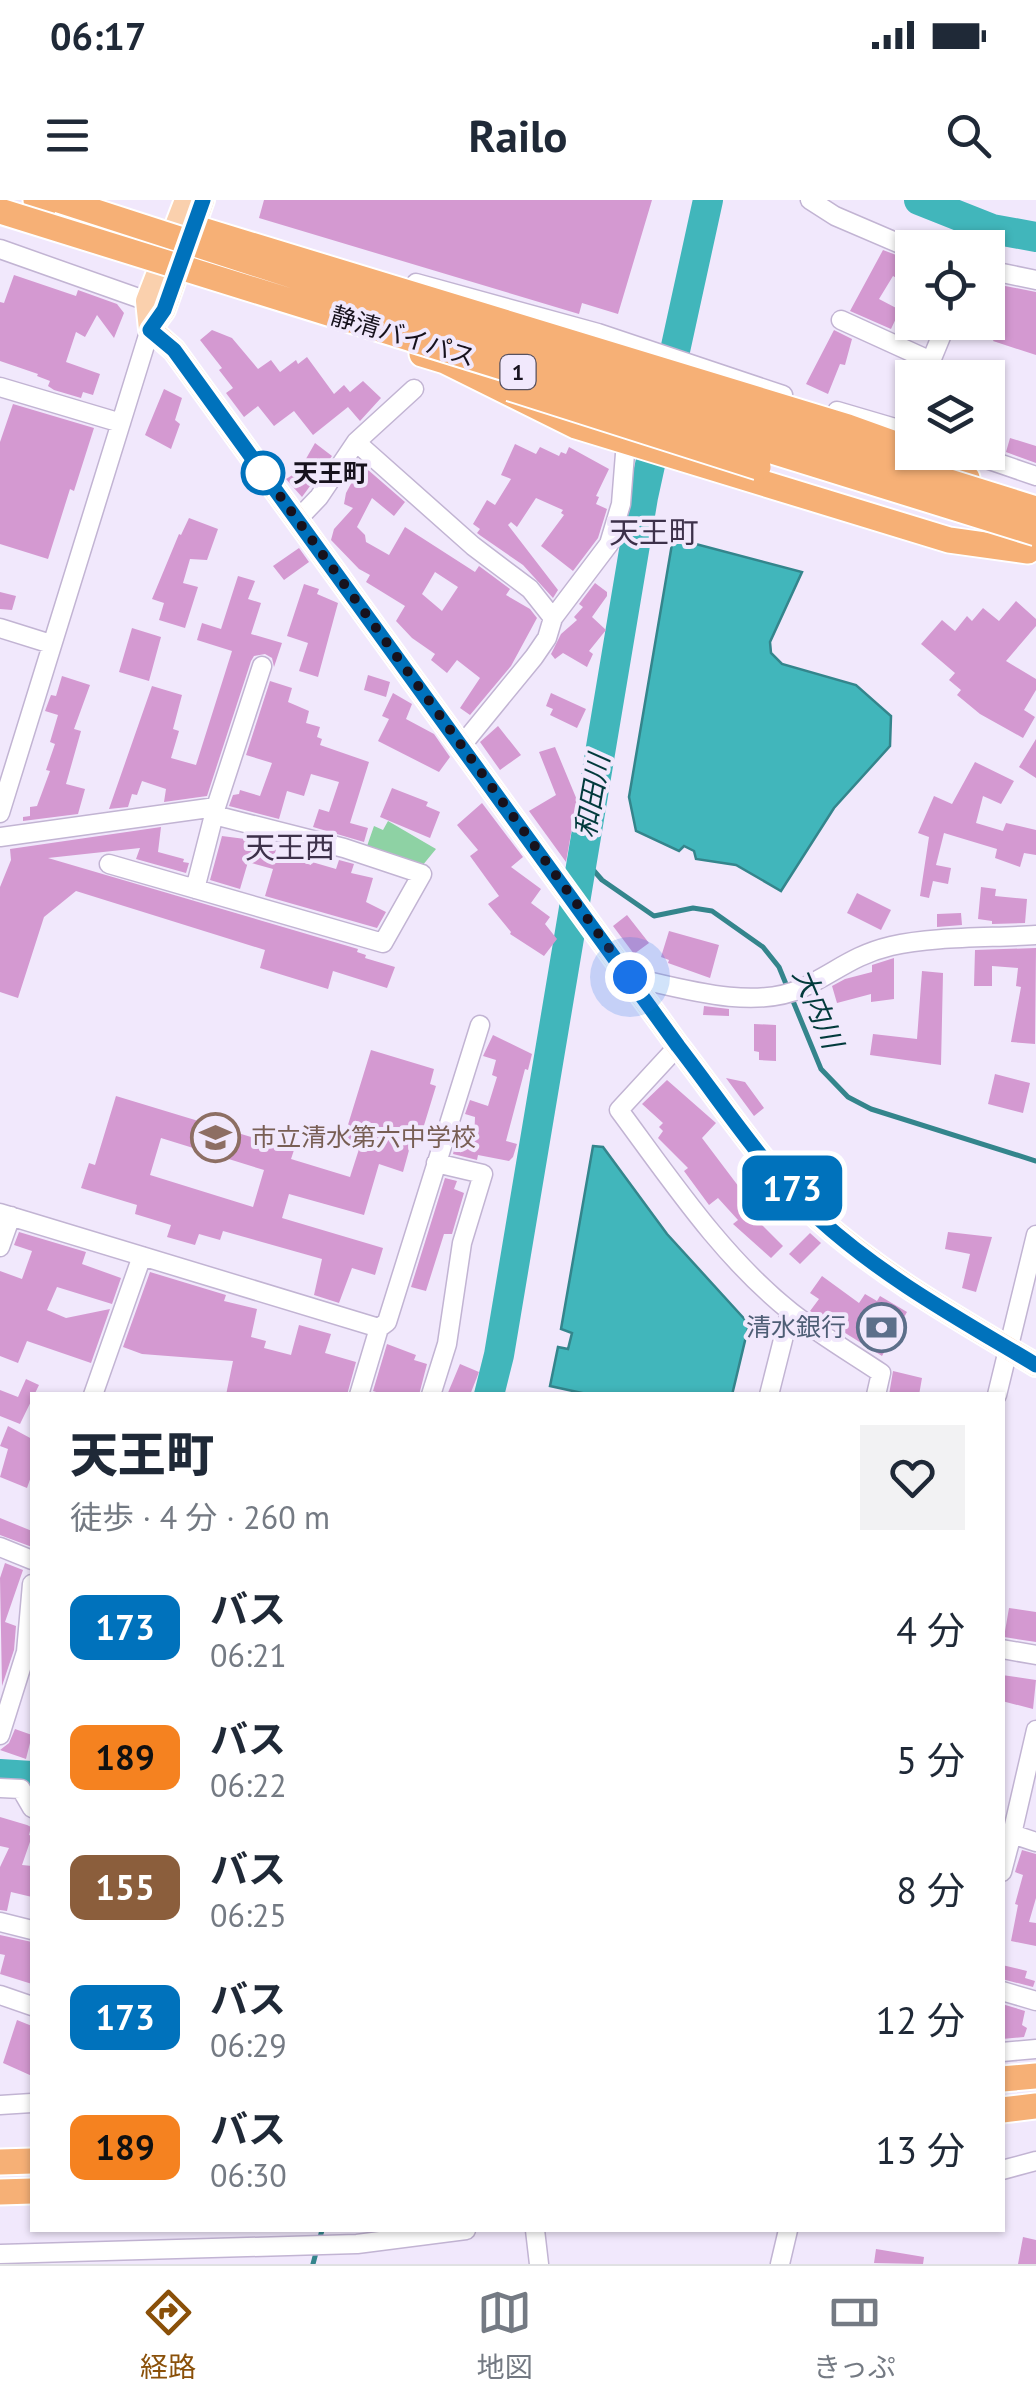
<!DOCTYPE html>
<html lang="ja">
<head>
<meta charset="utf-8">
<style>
  :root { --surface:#fff; --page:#f2f2f3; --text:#1f2937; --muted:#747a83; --line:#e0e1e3; --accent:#8a5009 }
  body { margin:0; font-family:"PT Sans","Noto Sans JP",sans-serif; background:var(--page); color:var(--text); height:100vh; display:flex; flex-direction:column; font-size:38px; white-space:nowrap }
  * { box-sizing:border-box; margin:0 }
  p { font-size:32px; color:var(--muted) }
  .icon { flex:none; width:55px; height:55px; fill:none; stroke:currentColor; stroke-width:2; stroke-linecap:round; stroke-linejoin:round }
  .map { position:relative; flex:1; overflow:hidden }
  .panel { position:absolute; left:30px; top:1192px; width:975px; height:840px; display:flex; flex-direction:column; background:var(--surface); border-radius:0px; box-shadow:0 2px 8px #0004 }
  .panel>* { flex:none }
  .badge { padding:0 20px; border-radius:15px; font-size:35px; line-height:65px }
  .fabs { position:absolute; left:895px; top:30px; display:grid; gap:20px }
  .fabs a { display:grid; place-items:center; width:110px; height:110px; border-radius:0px; background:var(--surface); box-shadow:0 2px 8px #0004; font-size:50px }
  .you { position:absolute; width:50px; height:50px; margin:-25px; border:8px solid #fff; border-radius:50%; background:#1a73e8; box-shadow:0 0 0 15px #1a73e833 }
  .map>.badge { position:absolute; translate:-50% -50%; box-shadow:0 0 0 5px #fff }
  .round { display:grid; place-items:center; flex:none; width:105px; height:105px; border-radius:0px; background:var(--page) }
  .head { display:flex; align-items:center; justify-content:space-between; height:170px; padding:0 40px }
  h1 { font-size:48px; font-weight:800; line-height:75px }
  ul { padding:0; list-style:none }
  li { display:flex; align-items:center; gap:30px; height:130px; padding:0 40px }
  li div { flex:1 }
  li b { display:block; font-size:38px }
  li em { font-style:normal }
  li .badge { min-width:110px; font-weight:700; text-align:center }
  .status { display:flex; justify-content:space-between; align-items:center; height:70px; padding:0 50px; background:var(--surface); direction:ltr }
  .status svg { height:28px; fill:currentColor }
  header { display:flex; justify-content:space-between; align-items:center; height:130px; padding:0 40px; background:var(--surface); font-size:45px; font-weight:800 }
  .tab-bar { display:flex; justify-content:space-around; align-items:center; height:140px; border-top:2px solid var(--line); background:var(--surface); font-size:28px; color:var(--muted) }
  .tab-bar a { display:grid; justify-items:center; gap:5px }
  .tab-bar .current { color:var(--accent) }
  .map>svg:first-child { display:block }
</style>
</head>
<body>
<div class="status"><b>06:17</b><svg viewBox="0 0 49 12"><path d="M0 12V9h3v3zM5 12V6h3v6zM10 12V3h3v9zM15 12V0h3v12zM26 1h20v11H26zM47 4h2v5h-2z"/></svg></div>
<header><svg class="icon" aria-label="menu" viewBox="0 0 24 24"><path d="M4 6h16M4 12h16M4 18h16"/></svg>Railo<svg class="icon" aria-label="search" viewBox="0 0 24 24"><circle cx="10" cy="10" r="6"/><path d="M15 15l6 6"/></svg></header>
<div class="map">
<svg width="1036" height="2064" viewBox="0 0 1036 2064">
  <rect width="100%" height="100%" fill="#f1e8fc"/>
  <!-- green -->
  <path fill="#8ed2a4" d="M388,621L436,649L422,666L366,649L374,626L383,630Z"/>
  <!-- water -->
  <path fill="#41b6bb" stroke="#34858c" stroke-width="2.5" d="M673,338L802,372L770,442L771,453L782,464L856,485L891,516L890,546L834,608L781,691L736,665L696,659L694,651L684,646L679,651L636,631L629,597Z
    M593,946L603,947L667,1034L749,1124L732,1195H591L550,1186L558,1147L568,1149L572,1133L561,1129Z"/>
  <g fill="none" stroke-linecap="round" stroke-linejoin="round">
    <!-- stream -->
    <path stroke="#34858c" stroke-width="5" d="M581,656L602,680L654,716L693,708L712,711L763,747L779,767L821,869L848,897L871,909L1036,961
      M313,2064L322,2030"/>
    <!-- river -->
    <path stroke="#41b6bb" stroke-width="30" d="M919,0L992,29L1036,37
      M489,1195L499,1155L643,297L708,0
      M0,1574L32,1576"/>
  </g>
  <!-- building -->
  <path fill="#d499d1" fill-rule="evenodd" d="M264,0H652L618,114L582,103L579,114L259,18Z
    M883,50L912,61V87L893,76L879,99L900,110L891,129L850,111Z
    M14,75L76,96L78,90L117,104L124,113L114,138L97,115L85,137L76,132L66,162L100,174L93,195L83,192L81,198L54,190L48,186L50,181L37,176L38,174L0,161V102L4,103Z
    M990,83L1036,92V155L993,141L996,135L988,131Z
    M212,130L232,138L258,169L271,160L280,172L296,160L298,164L307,157L334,194L344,185L350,192L363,181L381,198L360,221L348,207L313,235L294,211L274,226L258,206L244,217L226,193L233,188L219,170L222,168L200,140Z
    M834,130L852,139L845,165L840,164L828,194L806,184Z
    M164,189L182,198L175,220L180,224L171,249L145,235Z
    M13,204L94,228L74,291L70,289L48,359L0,344V242Z
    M1010,238L1036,246V263L1006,252Z
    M315,243L332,256L302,297L286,279L299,271Z
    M515,244L536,254L540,247L559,256L561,252L566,254L569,247L609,269L596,296L599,297L596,304L607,309L598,338L573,371L541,346L564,315L561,313L563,310L536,298L517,327L511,322L508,325L558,390L553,398L523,365L481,336L477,333L480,329L473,324L487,300L495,305L511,279L501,275Z
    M367,269L405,302L394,316L372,298L357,327L365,335L366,342L389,355L405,327L475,372L479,366L510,389L506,395L530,409L537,418L511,466L470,515L460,508L480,478L457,460L447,473L431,460L435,454L412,438L396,421L405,406L366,382L370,375L359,369L331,340L334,329L353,308L344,304L346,293L353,280L356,282ZM435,372L458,387L442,411L422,394Z
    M189,318L218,329L207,360L190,359L183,383L198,387L185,428L159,420L164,403L152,399L179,334L181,335Z
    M299,348L309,362L284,380L273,366Z
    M238,376L255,381L248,399L261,403L251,434L282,443L274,467L272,458L265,454L254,456L251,461L207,596L164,602L166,589L142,581L137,595L132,594L128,607L109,609L152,486L182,495L173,529L179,531L171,558L196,565L232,451L197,440L202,423L221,429Z
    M595,383L607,392V396L592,417L606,430L589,451L593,454L587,467L563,453L555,459L551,454L561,434L577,420L574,417L583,407L579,404Z
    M304,384L319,389L317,394L338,403L318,477L299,471L308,443L287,436Z
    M0,392L16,396L12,410L0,409Z
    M1016,401L1036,419V426L1006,461L1036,479V490L1024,510L1035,517L1023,538L980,514L957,495L961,490L949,480L955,473L921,444L942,420L955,431L967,416L972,421L983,408L999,421Z
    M132,428L161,437L149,481L119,472Z
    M368,475L390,482L386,497L364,490Z
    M62,476L90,485L74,529L81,531L66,584L85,589L78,614L23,621V617L30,616V607L37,606L50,571L46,570L55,544L50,542L58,515L45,511L51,495L56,496Z
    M270,481L292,488L288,502L309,511L306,523L320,527L317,537L322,539L320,545L369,562L350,623L368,628L364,642L313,627L319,609L329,612L339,582L311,574L304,596L287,591L279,619L229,606L233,595L239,594L240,590L260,596L272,563L246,555Z
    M393,493L412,504L406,519L434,534L450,557L439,572L378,541L389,519L382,516Z
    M551,493L586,509L577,528L550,515L553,509L546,506Z
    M498,526L521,555L500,570L480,542Z
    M1036,539V578L1019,567Z
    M555,547L577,600L566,662L529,611L556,595L539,552Z
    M975,562L1014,581L1001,604L983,596L976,623L1003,631L1006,623L1036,630V655L1024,653L1020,667L995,658L997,649L944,633L936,665L951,668L948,684L933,681L929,698L920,696L929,637L918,633L934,596L952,604Z
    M392,588L428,602L426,606L440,612L430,638L380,617Z
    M482,603L523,657L511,667L541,689L531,703L550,717L545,724L557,739L544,756L510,734L511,732L488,704L499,696L470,656L478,650L457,625Z
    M161,627L158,652L184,659L183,662L189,663L186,673L136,659L140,648L48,658L358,749L357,752L366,755L365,758L395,767L387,788L333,771L328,789L260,768L265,750L76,691L44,717L18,798L0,792V687L11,660L10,649Z
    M222,636L245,639L246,636L271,642L277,646L275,653L311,665L312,662L336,669L339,660L354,664L351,673L373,678L366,702L386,712L377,728L265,696L273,669L248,662L240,689L210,680Z
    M981,687L996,689L995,696L1027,699L1025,723L992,724V721L978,719Z
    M857,693L891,710L881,730L847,713Z
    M961,713L962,725L937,727V714Z
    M627,715L649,743L634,754L613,726Z
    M669,731L719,745L710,778L668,763L669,760L661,757Z
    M1036,748L1035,844L1011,842L1021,787L1016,786L1018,768L992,766V786H974L975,750Z
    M894,758V799L871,802V794L837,803L832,786L845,779L872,772V765Z
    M922,771L943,773L941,865L870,855L873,834L917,839Z
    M704,806L729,809V816L703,815Z
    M754,824L776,825V861L759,860V852L754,851Z
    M493,835L532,854L528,870L525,869L506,941L517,944L513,957L509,961L478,955L477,960L453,954L457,939L474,944L475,917L465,914L470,900L488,906L497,877L492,875L496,860L483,856Z
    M371,850L434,869L430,884L436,886L418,945L411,943L403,972L379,964L364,1015L289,994L282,1018L383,1048L375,1075L352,1068L339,1103L314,1095L322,1059L223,1031L220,1040L199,1034L195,1045L167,1037L171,1025L135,1014L137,1005L81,988L89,963L95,965L116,896L294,950L291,959L350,977L360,946L343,941ZM161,938L264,970L253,1007L150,975Z
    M995,874L1030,883L1023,913L988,904Z
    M726,878L745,882L764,908L754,916Z
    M667,880L716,923L702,938L739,987L763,1012L755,1018L783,1046L771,1058L733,1024L738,1020L718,998L709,1005L684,971L688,968L658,938L663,931L659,927L663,923L642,904Z
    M445,978L457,981L454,989L464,993L452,1034H444L426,1091L411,1087Z
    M19,1032L86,1052L82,1064L121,1078L112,1104L57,1087L47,1110L66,1118L110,1109L91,1163L27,1141L18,1163L0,1156V1071L22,1079L32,1051L14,1045Z
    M948,1032L992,1037L976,1092L962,1088L970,1054L945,1049Z
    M810,1033L821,1043L800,1064L789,1054Z
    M150,1072L226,1095L224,1101L257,1109L251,1137L266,1141L264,1148L291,1155L299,1125L331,1134L325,1153L356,1162L347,1195H226L233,1161L142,1154L123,1147Z
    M822,1076L859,1103L865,1094L877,1101L880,1096L907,1112L882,1156L810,1111L819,1099L810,1093Z
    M387,1144L416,1155L414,1160L427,1164L419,1195H386L373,1191Z
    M460,1164L479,1172L470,1195H447Z
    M893,1171L922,1178L919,1195H889Z
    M26,1179L39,1185L20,1224L0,1216V1190L18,1197Z
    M8,1226L32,1239V1274L27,1288L0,1277L8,1249L0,1246Z
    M0,1318L32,1331V1347L0,1335Z
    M5,1363L23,1370L5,1422L16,1426L14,1450L2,1486L0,1378Z
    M1009,1408L1036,1412V1442L1004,1437Z
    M1002,1475L1036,1480L1033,1509L1002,1501Z
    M15,1529L32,1535L26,1559L0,1550L9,1543Z
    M0,1617L27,1625L31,1627L29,1635L32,1636L22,1665L32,1666V1697L11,1692L7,1711L0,1710V1667L9,1648L0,1646Z
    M1022,1650L1036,1654V1698L1029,1722L1036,1723V1746L1011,1741L1018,1705L1015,1704L1023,1675L1015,1672Z
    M0,1735L32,1742V1784L0,1774L5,1755L0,1754Z
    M1002,1765L1027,1771L1025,1778L1035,1781L1033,1787L1002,1779Z
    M1002,1804L1025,1811L1022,1825L1027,1828L1024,1837L1002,1839Z
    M17,1820L32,1826V1876L3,1863Z
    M1023,2037L1036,2040V2064H1018Z
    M876,2049L924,2057L923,2064L874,2063Z"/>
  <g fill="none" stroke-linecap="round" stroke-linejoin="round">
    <defs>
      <path id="minor" d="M810,0L835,16L912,49
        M0,49L147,101
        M988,70L1036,80
        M416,83L598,133L783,195
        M841,120L931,161
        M924,178L947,122
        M0,187L121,223
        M837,211L912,233
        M901,230L912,203
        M356,242L473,346L530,389L553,418
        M966,252L1036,276
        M297,320L319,297L356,242L414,189
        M0,428L51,444
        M462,545L534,457L547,438L553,418L609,344L621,304L626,241
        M0,613L150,129
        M0,637L216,607
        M109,664L383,743L422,674L344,648L214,615
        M195,689L216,607L262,466
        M630,777C680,788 754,811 802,788C836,772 853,755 891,746C933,736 992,738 1036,735
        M678,846L619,910C671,980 722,1057 791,1112C819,1134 851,1153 881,1173L876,1195
        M0,1013L379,1128L359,1195
        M0,1047L11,1016
        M379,1128L387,1122L480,825
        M93,1195L142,1056
        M431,1195L447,1144L462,1043L483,974L436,963
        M769,1195L790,1112
        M997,1195L1036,1035
        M0,1347L32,1360
        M1002,1449L1036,1455
        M1036,1530L1012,1634L1036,1642
        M0,1535L26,1452L32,1384
        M0,1588L21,1589L32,1608
        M1002,1672L1012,1634
        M0,1722L32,1730
        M1002,1791L1036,1801
        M0,1795L32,1806
        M1002,1852L1036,1849
        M0,1905L32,1903
        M1002,1970L1036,1961
        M535,2030L539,2064
        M0,2054L357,2044L466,2030
        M780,2064L788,2030"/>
      <path id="major" d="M186,0L147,101L150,129L174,150L678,846C723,904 765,970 819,1019C885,1078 961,1120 1036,1165
        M150,129L164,110L203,0"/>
      <path id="highway" d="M36,0L77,13
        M422,154L445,161L576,226L949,340L1028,351
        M919,252L945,262L967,278
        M1002,1879L1036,1876
        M1002,1910L1036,1906
        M0,1962L32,1961
        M0,1992L32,1991"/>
    </defs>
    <!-- minor casing -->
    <use href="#minor" stroke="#c2b4d3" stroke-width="21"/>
    <!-- major casing -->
    <use href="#major" stroke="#fff" stroke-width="26"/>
    <!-- highway casing -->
    <use href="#highway" stroke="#fff" stroke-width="29"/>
    <!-- minor -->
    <use href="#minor" stroke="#fff" stroke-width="18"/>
    <!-- major -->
    <use href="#major" stroke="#fad0ad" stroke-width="22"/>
    <!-- highway -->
    <use href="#highway" stroke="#f6b076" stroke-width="25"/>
    <defs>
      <path id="highway-bridge" d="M59,0L445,125L1036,309
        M0,11L1036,333
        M202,30L848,227L912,250
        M510,188L758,267"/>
    </defs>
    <!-- highway-bridge casing -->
    <use href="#highway-bridge" stroke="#fff" stroke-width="29" stroke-linecap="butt"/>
    <!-- highway-bridge -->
    <use href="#highway-bridge" stroke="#f6b076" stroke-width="25"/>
  </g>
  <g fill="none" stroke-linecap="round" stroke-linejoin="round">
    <defs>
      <path id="line" d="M203,0L164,110L150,130L174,150L678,846C723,904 765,970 819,1019C884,1078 961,1120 1036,1165"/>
    </defs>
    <!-- line casing -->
    <use href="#line" stroke="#fff" stroke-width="22"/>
    <!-- line -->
    <use href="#line" stroke="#0072bc" stroke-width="15"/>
    <!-- walk -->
    <path stroke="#17121d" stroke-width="10" stroke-dasharray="0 18" d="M263,273L256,263L630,777"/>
  </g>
  <!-- icons -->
  <defs>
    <symbol id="school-ring" viewBox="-11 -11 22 22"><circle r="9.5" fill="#f1e8fc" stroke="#8d6e63" stroke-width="1.5"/><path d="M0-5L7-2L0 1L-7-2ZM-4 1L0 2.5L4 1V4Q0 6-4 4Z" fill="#8d6e63"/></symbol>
    <symbol id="bank-ring" viewBox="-11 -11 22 22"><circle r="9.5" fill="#f1e8fc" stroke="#5c6f8a" stroke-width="1.5"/><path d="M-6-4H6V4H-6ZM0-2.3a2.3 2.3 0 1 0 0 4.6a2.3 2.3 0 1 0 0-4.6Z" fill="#5c6f8a"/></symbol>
  </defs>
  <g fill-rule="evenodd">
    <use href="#school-ring" x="188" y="910" width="55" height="55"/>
    <use href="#bank-ring" x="854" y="1100" width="55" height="55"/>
  </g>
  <!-- markers -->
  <circle fill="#fff" stroke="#0072bc" stroke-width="5" cx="263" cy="273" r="20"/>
  <g text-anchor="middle" stroke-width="8" stroke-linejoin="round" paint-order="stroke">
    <!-- shield labels -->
    <rect fill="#f1e8fc" stroke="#585260" stroke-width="2.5" x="500.5" y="155" width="35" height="34" rx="8"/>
    <g font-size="22" font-weight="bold" fill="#17121d">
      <text x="518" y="180">1</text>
    </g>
    <!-- street labels -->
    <g font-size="25" fill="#17121d" stroke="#f1e8fc">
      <text transform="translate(403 136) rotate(17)" y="9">静清バイパス</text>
    </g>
    <!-- stop labels -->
    <g font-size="25" font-weight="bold" fill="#17121d" stroke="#f1e8fc" text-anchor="start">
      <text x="293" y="282">天王町</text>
    </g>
    <!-- education labels -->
    <g font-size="25" fill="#785e54" stroke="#f1e8fc" text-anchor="start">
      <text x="251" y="946">市立清水第六中学校</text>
    </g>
    <!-- service labels -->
    <g font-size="25" fill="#4e5e75" stroke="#f1e8fc" text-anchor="end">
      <text x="846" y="1136">清水銀行</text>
    </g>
    <!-- water labels -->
    <g font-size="28" font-style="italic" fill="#023a3c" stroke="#f1e8fc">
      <text transform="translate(592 596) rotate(-80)" y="10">和田川</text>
      <text transform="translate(818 808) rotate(67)" y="10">大内川</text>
    </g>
    <!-- quarter labels -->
    <g font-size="30" fill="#3d314a" stroke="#f1e8fc">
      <text x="654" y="343">天王町</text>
      <text x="290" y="658">天王西</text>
    </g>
  </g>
</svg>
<div class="fabs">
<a><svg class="icon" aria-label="locate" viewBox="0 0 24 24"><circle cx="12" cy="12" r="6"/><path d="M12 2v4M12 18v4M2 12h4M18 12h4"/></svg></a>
<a><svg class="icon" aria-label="layers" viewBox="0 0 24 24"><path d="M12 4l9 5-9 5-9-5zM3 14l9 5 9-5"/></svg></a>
</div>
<div class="you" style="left:630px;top:777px"></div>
<b class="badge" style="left:792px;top:988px;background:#0072bc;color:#fff">173</b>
<section class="panel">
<div class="head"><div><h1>天王町</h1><p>徒歩 · 4 分 · 260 m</p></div><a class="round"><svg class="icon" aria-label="heart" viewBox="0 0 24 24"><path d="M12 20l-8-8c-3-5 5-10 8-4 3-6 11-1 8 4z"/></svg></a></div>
<ul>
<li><span class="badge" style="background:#0072bc;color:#fff">173</span><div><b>バス</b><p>06:21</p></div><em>4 分</em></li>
<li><span class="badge" style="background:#f58220;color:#111">189</span><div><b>バス</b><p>06:22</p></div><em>5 分</em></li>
<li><span class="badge" style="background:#8b5e3c;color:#fff">155</span><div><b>バス</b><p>06:25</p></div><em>8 分</em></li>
<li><span class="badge" style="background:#0072bc;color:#fff">173</span><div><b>バス</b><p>06:29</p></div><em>12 分</em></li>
<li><span class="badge" style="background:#f58220;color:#111">189</span><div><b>バス</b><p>06:30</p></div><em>13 分</em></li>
</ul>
</section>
</div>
<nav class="tab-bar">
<a class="current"><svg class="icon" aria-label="directions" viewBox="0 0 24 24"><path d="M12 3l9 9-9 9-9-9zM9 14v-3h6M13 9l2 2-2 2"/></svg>経路</a>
<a><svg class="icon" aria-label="map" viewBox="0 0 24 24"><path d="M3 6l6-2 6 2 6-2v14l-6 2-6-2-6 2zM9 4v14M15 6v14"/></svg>地図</a>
<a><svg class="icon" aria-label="tickets" viewBox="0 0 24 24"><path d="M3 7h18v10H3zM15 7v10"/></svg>きっぷ</a>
</nav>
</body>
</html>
